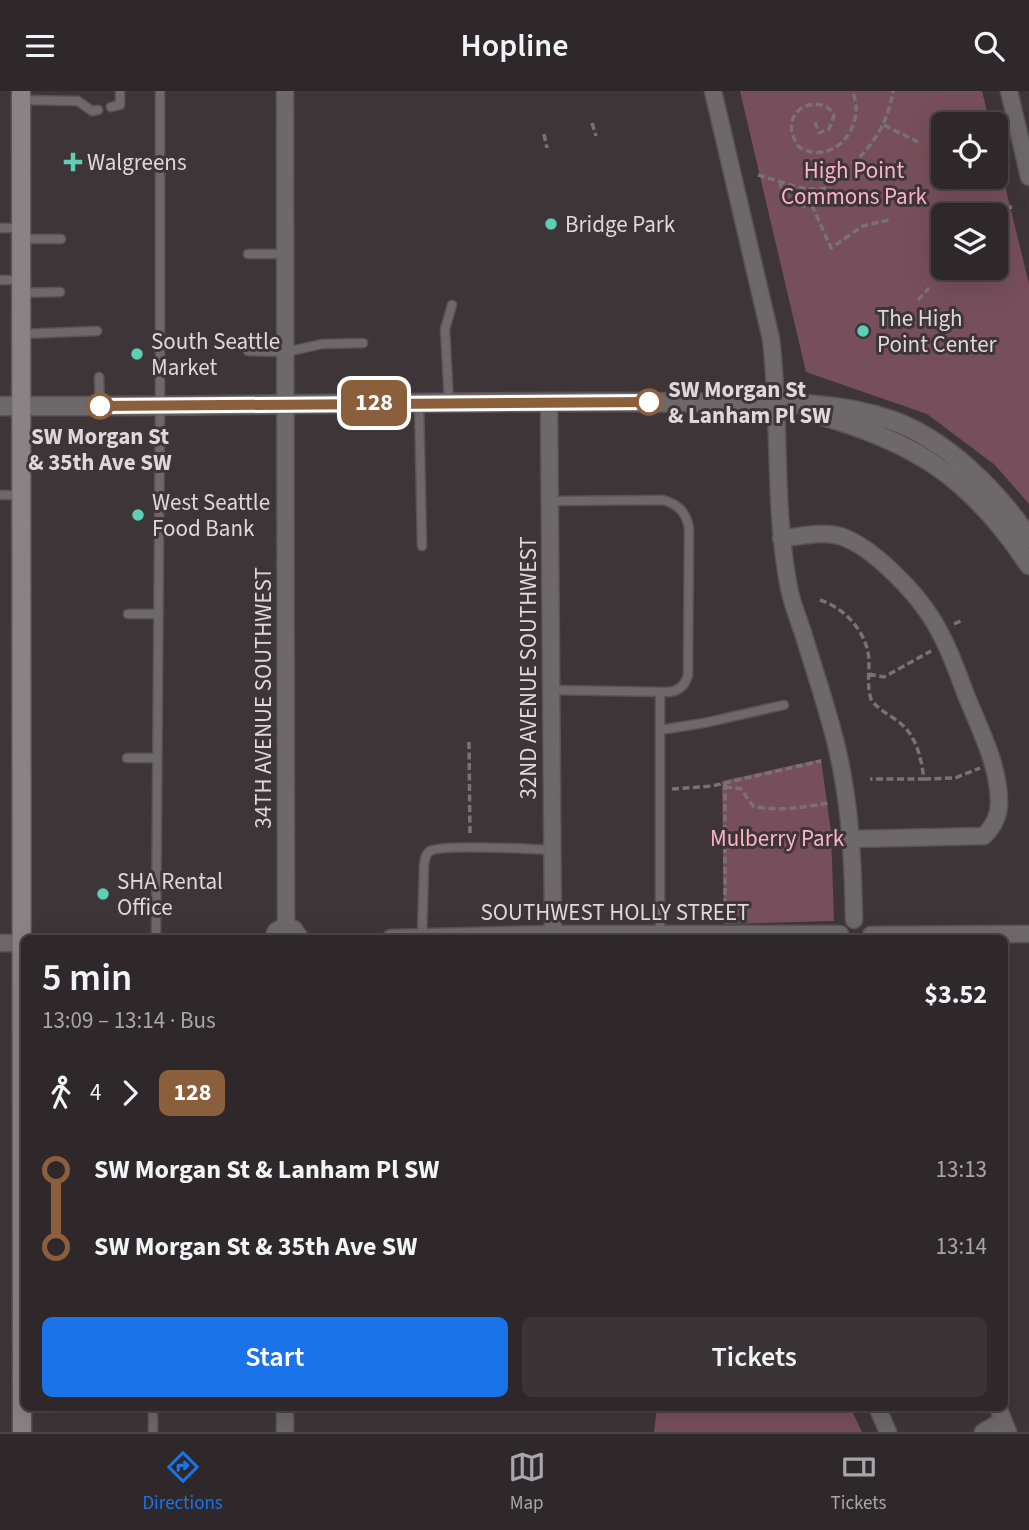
<!DOCTYPE html>
<html lang="en">
<head>
<meta charset="utf-8">
<style>
  :root { --surface:#2e282a; --page:#3a3436; --text:#f1f3f6; --muted:#a7a6a8; --line:#494447; --accent:#1a73e8 }
  body { margin:0; font-family:"Source Sans 3",sans-serif; background:var(--page); color:var(--text); height:100vh; display:flex; flex-direction:column; font-size:26px; white-space:nowrap }
  * { box-sizing:border-box; margin:0 }
  p { font-size:23px; color:var(--muted) }
  .icon { flex:none; width:38px; height:38px; fill:none; stroke:currentColor; stroke-width:2; stroke-linecap:round; stroke-linejoin:round }
  .map { position:relative; flex:1; overflow:hidden }
  .sheet { position:absolute; left:21px; top:844px; width:987px; height:476px; display:flex; flex-direction:column; background:var(--surface); border-radius:10px; box-shadow:0 7px 28px #0002,0 0 0 2px var(--line) }
  .sheet>* { flex:none }
  .badge { padding:0 14px; border-radius:10px; font-size:24px; line-height:46px }
  .fabs { position:absolute; left:931px; top:21px; display:grid; gap:14px }
  .fabs a { display:grid; place-items:center; width:77px; height:77px; border-radius:10px; background:var(--surface); box-shadow:0 7px 28px #0002,0 0 0 2px var(--line); font-size:35px }
  .map>.badge { position:absolute; translate:-50% -50%; box-shadow:0 0 0 4px #fff }
  .legs { display:flex; align-items:center; gap:10px; height:77px; padding:0 21px; font-size:23px }
  .legs p { margin-inline-start:auto }
  .overview { display:flex; align-items:center; justify-content:space-between; height:119px; padding:0 21px }
  h1 { font-size:38px; font-weight:600; line-height:52px }
  .action { display:flex; gap:14px; margin-top:auto; padding:14px 21px }
  .action a { flex:1; height:80px; border-radius:10px; background:var(--accent); color:#fff; font-size:28px; font-weight:600; line-height:80px; text-align:center }
  .action a+a { background:var(--page); color:var(--text) }
  ul { padding:0 21px; list-style:none }
  li { display:flex; align-items:center; gap:24px; height:77px; font-size:26px }
  li i { display:grid; place-items:center; width:10px; height:100%; margin:0 9px; background:currentColor }
  li i::after { content:''; width:18px; height:18px; margin:-9px; border:5px solid; border-radius:50%; background:var(--surface) }
  li p { margin-inline-start:auto }
  li:first-child i { background:linear-gradient(#0000 50%,currentColor 0) }
  li:last-child i { background:linear-gradient(currentColor 50%,#0000 0) }
  header { display:flex; justify-content:space-between; align-items:center; height:91px; padding:0 21px; background:var(--surface); font-size:32px; font-weight:600 }
  .menu { display:flex; justify-content:space-around; align-items:center; height:98px; border-top:2px solid var(--line); background:var(--surface); font-size:19px; color:var(--muted) }
  .menu a { display:grid; justify-items:center; gap:4px }
  .menu .on { color:var(--accent) }
  .map>svg:first-child { display:block }
</style>
</head>
<body>
<header><svg class="icon" aria-label="menu" viewBox="0 0 24 24"><path d="M4 6h16M4 12h16M4 18h16"/></svg>Hopline<svg class="icon" aria-label="search" viewBox="0 0 24 24"><circle cx="10" cy="10" r="6"/><path d="M15 15l6 6"/></svg></header>
<div class="map">
<svg width="1029" height="1341" viewBox="0 0 1029 1341">
  <rect width="100%" height="100%" fill="#3e3538"/>
  <!-- green -->
  <path fill="#774f5c" fill-rule="evenodd" d="M740,0H982L990,33H943V86H996V58L1029,193V413L995,374L927,323L806,281ZM943,124H996V177H943Z
    M821,668L831,741L834,830L724,833L722,690Z
    M657,1316H850L862,1341H654Z"/>
  <g fill="none" stroke-linecap="round" stroke-linejoin="round">
    <defs>
      <path id="service" d="M21,9L78,10L92,20L98,19
        M111,16L120,14V0
        M0,137H20
        M20,148H61
        M248,163H285
        M0,189H20
        M20,202L60,201
        M20,243L97,240
        M248,260L286,261L322,253L363,252
        M99,286L100,315
        M419,311L422,455
        M449,311L445,238L452,214
        M0,404H20
        M550,410L663,409C678,413 686,421 689,437L688,584C685,595 678,601 666,601L551,599
        M128,523H158
        M660,601V843
        M660,639L704,632L784,614
        M127,667H157
        M422,846L424,774C425,769 425,763 430,760C442,753 532,758 552,759
        M156,847L160,315V0
        M153,1341V1316"/>
      <path id="minor" d="M285,0L286,836
        M713,0L771,248C781,331 773,414 789,497C792,512 798,527 803,542C814,578 826,613 835,649C850,708 853,768 854,829
        M1009,0L1029,86
        M549,311L553,843
        M781,447C799,446 822,440 840,445C872,455 917,502 934,531C948,554 957,580 966,604C980,639 999,674 999,712C999,725 993,736 984,745L852,748
        M871,844L1029,843
        M273,847L276,840L285,835L294,838L300,847
        M391,847L553,843H840
        M0,852H24
        M877,1316L888,1341
        M998,1316L1008,1341
        M285,1341V1316
        M983,1341L1002,1330"/>
      <path id="tertiary" d="M0,315C207,316 415,310 622,311C662,311 702,312 741,312C792,312 843,312 891,329C947,349 996,399 1029,447
        M812,322C913,349 971,386 1029,474"/>
      <path id="secondary" d="M21,0L22,1341"/>
    </defs>
    <!-- service casing -->
    <use href="#service" stroke="#5b5255" stroke-width="11"/>
    <!-- minor casing -->
    <use href="#minor" stroke="#5b5255" stroke-width="19"/>
    <!-- tertiary casing -->
    <use href="#tertiary" stroke="#5b5255" stroke-width="21"/>
    <!-- secondary casing -->
    <use href="#secondary" stroke="#5b5255" stroke-width="21"/>
    <!-- path -->
    <path stroke="#797174" stroke-width="3.5" stroke-dasharray="7 3.5" stroke-linecap="butt" d="M815,31L819,42L829,38L834,25C825,0 772,17 799,56C834,77 868,33 852,0
      M592,32L596,45
      M884,34L918,51
      M544,43L547,57
      M758,84C774,88 806,101 822,98C828,97 834,90 839,85C868,61 887,38 893,0
      M780,90C781,105 789,112 804,115L819,110L824,99
      M812,114L831,157L863,135L889,129
      M988,120L1012,116
      M918,209L929,197
      M820,509C845,517 868,542 869,570C869,583 867,595 871,608C877,618 887,622 896,629C916,642 921,666 924,688H870
      M954,533L963,529
      M869,583L884,586L931,560
      M469,651L470,744
      M924,688L955,687L980,677
      M725,692V822
      M725,696L741,698L753,715C779,721 804,716 829,712
      M672,698L712,695L821,670"/>
    <!-- service -->
    <use href="#service" stroke="#6d6869" stroke-width="8"/>
    <!-- minor -->
    <use href="#minor" stroke="#6d6869" stroke-width="16"/>
    <!-- tertiary -->
    <use href="#tertiary" stroke="#6d6869" stroke-width="18"/>
    <!-- secondary -->
    <use href="#secondary" stroke="#8a8284" stroke-width="18"/>
  </g>
  <g fill="none" stroke-linecap="round" stroke-linejoin="round">
    <defs>
      <path id="line-1" d="M100,315L649,311"/>
    </defs>
    <!-- line-1 casing -->
    <use href="#line-1" stroke="#fff" stroke-width="16"/>
    <!-- line-1 -->
    <use href="#line-1" stroke="#8b5e3c" stroke-width="10"/>
  </g>
  <!-- markers -->
  <g fill="#5eceb7" stroke="#3e3538" stroke-width="2.5">
    <path d="M69.5 60.5h7v7h7v7h-7v7h-7v-7h-7v-7h7z"/>
    <circle cx="551" cy="133" r="7"/>
    <circle cx="863" cy="240" r="7"/>
    <circle cx="137" cy="263" r="7"/>
    <circle cx="138" cy="424" r="7"/>
    <circle cx="103" cy="803" r="7"/>
  </g>
  <g fill="#fff" stroke="#8b5e3c" stroke-width="3.5">
    <circle cx="649" cy="311" r="12"/>
    <circle cx="100" cy="315" r="12"/>
  </g>
  <g text-anchor="middle" stroke-width="6" stroke-linejoin="round" paint-order="stroke">
    <!-- poi labels -->
    <g font-size="23" fill="#ded8da" stroke="#3e3538" text-anchor="start">
      <text x="87" y="79">Walgreens</text>
      <text x="565" y="141">Bridge Park</text>
      <text x="877" y="235">The High<tspan x="877" dy="26">Point Center</tspan></text>
      <text x="151" y="258">South Seattle<tspan x="151" dy="26">Market</tspan></text>
      <text x="152" y="419">West Seattle<tspan x="152" dy="26">Food Bank</tspan></text>
      <text x="117" y="798">SHA Rental<tspan x="117" dy="26">Office</tspan></text>
    </g>
    <!-- park labels -->
    <g font-size="23" fill="#fdb2ca" stroke="#3e3538">
      <text x="854" y="87">High Point<tspan x="854" dy="26">Commons Park</tspan></text>
      <text x="777" y="755">Mulberry Park</text>
    </g>
    <!-- stop labels -->
    <g font-size="23" font-weight="bold" fill="#ded8da" stroke="#3e3538" text-anchor="start">
      <text x="668" y="306">SW Morgan St<tspan x="668" dy="26">&amp; Lanham Pl SW</tspan></text>
      <text x="100" y="353" text-anchor="middle">SW Morgan St<tspan x="100" dy="26">&amp; 35th Ave SW</tspan></text>
    </g>
    <!-- street labels -->
    <g font-size="23" fill="#ded8da" stroke="#3e3538">
      <text transform="translate(528 577) rotate(-90)" y="8">32ND AVENUE SOUTHWEST</text>
      <text transform="translate(263 607) rotate(-90)" y="8">34TH AVENUE SOUTHWEST</text>
      <text x="615" y="829">SOUTHWEST HOLLY STREET</text>
    </g>
  </g>
</svg>
<div class="fabs">
<a><svg class="icon" aria-label="locate" viewBox="0 0 24 24"><circle cx="12" cy="12" r="6"/><path d="M12 2v4M12 18v4M2 12h4M18 12h4"/></svg></a>
<a><svg class="icon" aria-label="layers" viewBox="0 0 24 24"><path d="M12 4l9 5-9 5-9-5zM3 14l9 5 9-5"/></svg></a>
</div>
<b class="badge" style="left:374px;top:312px;background:#8b5e3c;color:#fff">128</b>
<section class="sheet">
<div class="overview"><div><h1>5 min</h1><p>13:09 – 13:14 · Bus</p></div><b>$3.52</b></div>
<div class="legs"><svg class="icon" aria-label="walk" viewBox="0 0 24 24"><circle cx="13" cy="4" r="2"/><path d="M13 8l-2 6 4 7M11 14l-3 7M7 12l3-4h3l4 4"/></svg>4<svg class="icon" aria-label="forward" viewBox="0 0 24 24"><path d="M9 5l7 7-7 7"/></svg><b class="badge" style="background:#8b5e3c;color:#fff">128</b></div>
<ul>
<li><i style="color:#8b5e3c"></i><b>SW Morgan St &amp; Lanham Pl SW</b><p>13:13</p></li>
<li><i style="color:#8b5e3c"></i><b>SW Morgan St &amp; 35th Ave SW</b><p>13:14</p></li>
</ul>
<div class="action"><a>Start</a><a>Tickets</a></div>
</section>
</div>
<nav class="menu">
<a class="on"><svg class="icon" aria-label="directions" viewBox="0 0 24 24"><path d="M12 3l9 9-9 9-9-9zM9 14v-3h6M13 9l2 2-2 2"/></svg>Directions</a>
<a><svg class="icon" aria-label="map" viewBox="0 0 24 24"><path d="M3 6l6-2 6 2 6-2v14l-6 2-6-2-6 2zM9 4v14M15 6v14"/></svg>Map</a>
<a><svg class="icon" aria-label="tickets" viewBox="0 0 24 24"><path d="M3 7h18v10H3zM15 7v10"/></svg>Tickets</a>
</nav>
</body>
</html>
